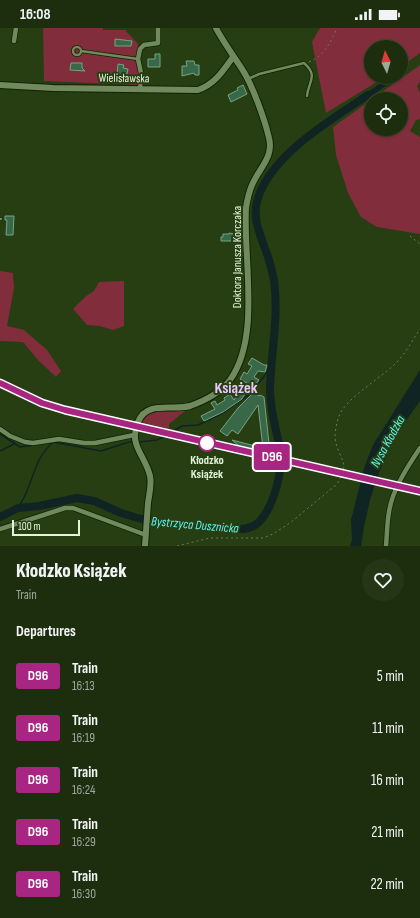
<!DOCTYPE html>
<html lang="en">
<head>
<meta charset="utf-8">
<style>
  :root { --surface:#1d2e0e; --page:#253617; --text:#f1f3f6; --muted:#a0a89e; --line:#3b4a2e }
  body { margin:0; font-family:"Sofia Sans Condensed",sans-serif; background:var(--page); color:var(--text); height:100vh; display:flex; flex-direction:column; font-size:15px; white-space:nowrap }
  * { box-sizing:border-box; margin:0 }
  p { font-size:13px; color:var(--muted) }
  .icon { flex:none; width:22px; height:22px; fill:none; stroke:currentColor; stroke-width:2; stroke-linecap:round; stroke-linejoin:round }
  .map { position:relative; height:518px; overflow:hidden }
  .side { display:flex; flex-direction:column; background:var(--surface); flex:1 }
  .side>* { flex:none }
  .badge { padding:0 8px; border-radius:3px; font-size:14px; line-height:26px }
  .needle { width:26px; rotate:355deg }
  .tools { position:absolute; left:364px; top:12px; display:grid; gap:8px }
  .tools a { display:grid; place-items:center; width:44px; height:44px; border-radius:50%; background:var(--surface); box-shadow:0 1px 3px #0004,0 0 0 1px var(--line); font-size:20px }
  .scale { position:absolute; left:12px; bottom:10px; width:68px; box-sizing:border-box; padding-left:4px; border:2px solid #e4f3da; border-top:0; font-size:11px; line-height:14px; white-space:nowrap; color:#e4f3da; -webkit-text-stroke:3px #273e13; paint-order:stroke }
  .map>.badge { position:absolute; translate:-50% -50%; box-shadow:0 0 0 2px #fff }
  h2 { padding:0 16px; font-size:15px; line-height:36px }
  .round { display:grid; place-items:center; flex:none; width:42px; height:42px; border-radius:21px; background:var(--page) }
  .headline { display:flex; align-items:center; justify-content:space-between; height:68px; padding:0 16px }
  h1 { font-size:19px; font-weight:800; line-height:30px }
  ul { padding:0; list-style:none }
  li { display:flex; align-items:center; gap:12px; height:52px; padding:0 16px }
  li div { flex:1 }
  li b { display:block; font-size:15px }
  li em { font-style:normal }
  li .badge { min-width:44px; font-weight:700; text-align:center }
  .status { display:flex; justify-content:space-between; align-items:center; height:28px; padding:0 20px; background:var(--surface); direction:ltr }
  .status svg { height:11px; fill:currentColor }
  .map>svg:first-child { display:block }
</style>
</head>
<body>
<div class="status"><b>16:08</b><svg viewBox="0 0 49 12"><path d="M0 12V9h3v3zM5 12V6h3v6zM10 12V3h3v9zM15 12V0h3v12zM26 1h20v11H26zM47 4h2v5h-2z"/></svg></div>
<div class="map">
<svg width="420" height="518" viewBox="0 0 420 518">
  <rect width="100%" height="100%" fill="#273e13"/>
  <!-- green -->
  <path fill="#812d3c" d="M43,0H103V2H125L138,16L137,32L139,57L44,53Z
    M320,0H420V25L401,39V19H371V49H385L326,85L312,14Z
    M420,37V54L417,58L420,65V91L416,92L410,103L420,109V206L377,199L361,189L348,165L336,127L333,99L371,72V101H401V71H372Z
    M0,243L13,245L14,260L7,298L24,302L47,322L61,343L56,349L39,333L23,314L0,313Z
    M124,253V298L113,302L100,298L87,297L73,281L86,268L94,263L99,254Z
    M157,383H185L169,396V401L141,394L149,385Z"/>
  <!-- water -->
  <path fill="#102423" d="M390,49H398L359,77L360,69Z
    M420,342V373L398,404L380,442L370,472L364,499L361,518H350L352,512L351,492L364,440L373,417Z"/>
  <g fill="none" stroke-linecap="round" stroke-linejoin="round">
    <!-- stream -->
    <path stroke="#102423" stroke-width="1.5" d="M175,402L182,398L198,397L223,385L250,366L273,337
      M0,406L20,419L34,417
      M138,414L157,412L167,407
      M0,423L14,416
      M18,480C22,473 26,467 28,460C36,441 37,429 53,414L101,423L129,414H134"/>
    <!-- river -->
    <path stroke="#102423" stroke-width="8" d="M0,489L18,480L39,478L77,470L94,473L121,485L155,495L243,501C249,500 254,499 259,494C274,478 282,445 281,423C280,416 277,409 276,403C273,389 270,375 270,361C271,324 279,289 274,252C272,244 270,234 267,226C261,208 251,190 258,170C272,126 331,92 368,67"/>
  </g>
  <!-- building -->
  <path fill="#396848" stroke="#74a482" d="M115,11L132,13L131,18H115Z
    M155,26H160V39H148V31H155Z
    M186,33H194L195,37H199V47H195L194,45L182,48V38H187Z
    M71,35H82V40L85,43L70,42Z
    M118,36L124,37L123,40L128,41L127,46L117,47Z
    M243,57L247,66L231,74L228,67L238,62L237,60Z
    M5,188H14L13,207H6L7,192H5Z
    M229,205L234,206V213H221V209H223V206H229Z
    M252,330L264,337H267L265,344L258,343L254,349L259,352L256,356L252,353L250,357L240,351L244,344L247,346L252,338L248,336Z
    M246,361L247,362L242,371L223,384L204,393L201,388L215,381L211,375L215,373L217,377L225,372L224,370L230,366L234,372L239,365L241,366Z
    M254,364L259,368L260,367L264,369L270,425L239,418L232,412L263,420L258,377L238,406L232,402L227,408L220,403L238,380Z"/>
  <g fill="none" stroke-linecap="round" stroke-linejoin="round">
    <defs>
      <path id="service" d="M73 23a4 4 0 1 1 8 0a4 4 0 1 1-8 0Z
        M81,23L138,31
        M248,51L259,46L304,35C319,48 308,54 307,68
        M0,191H1"/>
      <path id="minor" d="M14,13L16,0
        M140,60L141,45L138,31L140,21L144,17L158,15V0
        M0,401L10,408L25,414L33,415L59,411L84,415H95L134,407
        M0,501L65,480H73L146,507
        M386,518C387,507 387,495 389,484C392,462 408,438 420,420"/>
      <path id="tertiary" d="M0,57L53,60L198,62C215,56 223,43 233,29
        M145,518C146,504 147,490 148,475C149,467 152,457 150,448C145,427 128,417 138,394C147,372 172,383 190,378C204,373 221,364 230,352C261,309 243,231 246,180C247,173 249,164 252,157C259,140 274,129 269,110C265,92 252,56 242,41C233,27 224,15 216,0"/>
    </defs>
    <!-- service casing -->
    <use href="#service" stroke="#0f2400" stroke-width="4"/>
    <!-- minor casing -->
    <use href="#minor" stroke="#0f2400" stroke-width="6"/>
    <!-- tertiary casing -->
    <use href="#tertiary" stroke="#0f2400" stroke-width="8"/>
    <!-- path -->
    <path stroke="#677c57" stroke-width="1" stroke-dasharray="2 3" stroke-linecap="butt" d="M309,34C324,28 331,14 337,0
      M410,208L420,216
      M177,518L210,510H263L273,506L290,495L336,457C353,434 337,431 335,409C335,403 337,393 339,388C346,370 381,350 395,336C405,326 412,313 420,301"/>
    <!-- service -->
    <use href="#service" stroke="#708a5d" stroke-width="2.5"/>
    <!-- minor -->
    <use href="#minor" stroke="#708a5d" stroke-width="4.5"/>
    <!-- tertiary -->
    <use href="#tertiary" stroke="#708a5d" stroke-width="6"/>
    <!-- rail -->
    <path stroke="#cdddc2" stroke-width="1.5" stroke-dasharray="7 7" stroke-linecap="butt" d="M0,355L43,375L65,382L420,463"/>
  </g>
  <g fill="none" stroke-linecap="round" stroke-linejoin="round">
    <defs>
      <path id="line" d="M0,355L42,375L65,382L420,463"/>
    </defs>
    <!-- line casing -->
    <use href="#line" stroke="#fff" stroke-width="9"/>
    <!-- line -->
    <use href="#line" stroke="#a82682" stroke-width="6"/>
  </g>
  <!-- markers -->
  <circle fill="#fff" stroke="#a82682" stroke-width="2" cx="207" cy="415" r="8"/>
  <g text-anchor="middle" stroke-width="4" stroke-linejoin="round" paint-order="stroke">
    <!-- street labels -->
    <g font-size="12" fill="#e4f3da" stroke="#273e13">
      <text transform="translate(124 50) rotate(1)" y="4">Wielisławska</text>
      <text transform="translate(237 229) rotate(-90)" y="4">Doktora Janusza Korczaka</text>
    </g>
    <!-- stop labels -->
    <g font-size="12" font-weight="bold" fill="#e4f3da" stroke="#273e13">
      <text x="207" y="436">Kłodzko<tspan x="207" dy="14">Książek</tspan></text>
    </g>
    <!-- water labels -->
    <g font-size="13" font-style="italic" fill="#5df6f2" stroke="#273e13">
      <text transform="translate(387 413) rotate(-61)" y="5">Nysa Kłodzka</text>
      <text transform="translate(195 496) rotate(5)" y="5">Bystrzyca Dusznicka</text>
    </g>
    <!-- district labels -->
    <g font-size="16" font-weight="bold" fill="#e9c7fc" stroke="#273e13">
      <text x="236" y="365">Książek</text>
    </g>
  </g>
</svg>
<div class="tools">
<a><svg class="needle" viewBox="-14 -14 28 28"><path d="M0-13l5 13h-10z" fill="#e53935"/><path d="M0 13l5-13h-10z" fill="#a0a89e"/></svg></a>
<a><svg class="icon" aria-label="locate" viewBox="0 0 24 24"><circle cx="12" cy="12" r="6"/><path d="M12 2v4M12 18v4M2 12h4M18 12h4"/></svg></a>
</div>
<div class="scale">100 m</div>
<b class="badge" style="left:272px;top:429px;background:#a82682;color:#fff">D96</b>
</div>
<section class="side">
<div class="headline"><div><h1>Kłodzko Książek</h1><p>Train</p></div><a class="round"><svg class="icon" aria-label="heart" viewBox="0 0 24 24"><path d="M12 20l-8-8c-3-5 5-10 8-4 3-6 11-1 8 4z"/></svg></a></div>
<h2>Departures</h2>
<ul>
<li><span class="badge" style="background:#a82682;color:#fff">D96</span><div><b>Train</b><p>16:13</p></div><em>5 min</em></li>
<li><span class="badge" style="background:#a82682;color:#fff">D96</span><div><b>Train</b><p>16:19</p></div><em>11 min</em></li>
<li><span class="badge" style="background:#a82682;color:#fff">D96</span><div><b>Train</b><p>16:24</p></div><em>16 min</em></li>
<li><span class="badge" style="background:#a82682;color:#fff">D96</span><div><b>Train</b><p>16:29</p></div><em>21 min</em></li>
<li><span class="badge" style="background:#a82682;color:#fff">D96</span><div><b>Train</b><p>16:30</p></div><em>22 min</em></li>
</ul>
</section>
</body>
</html>
